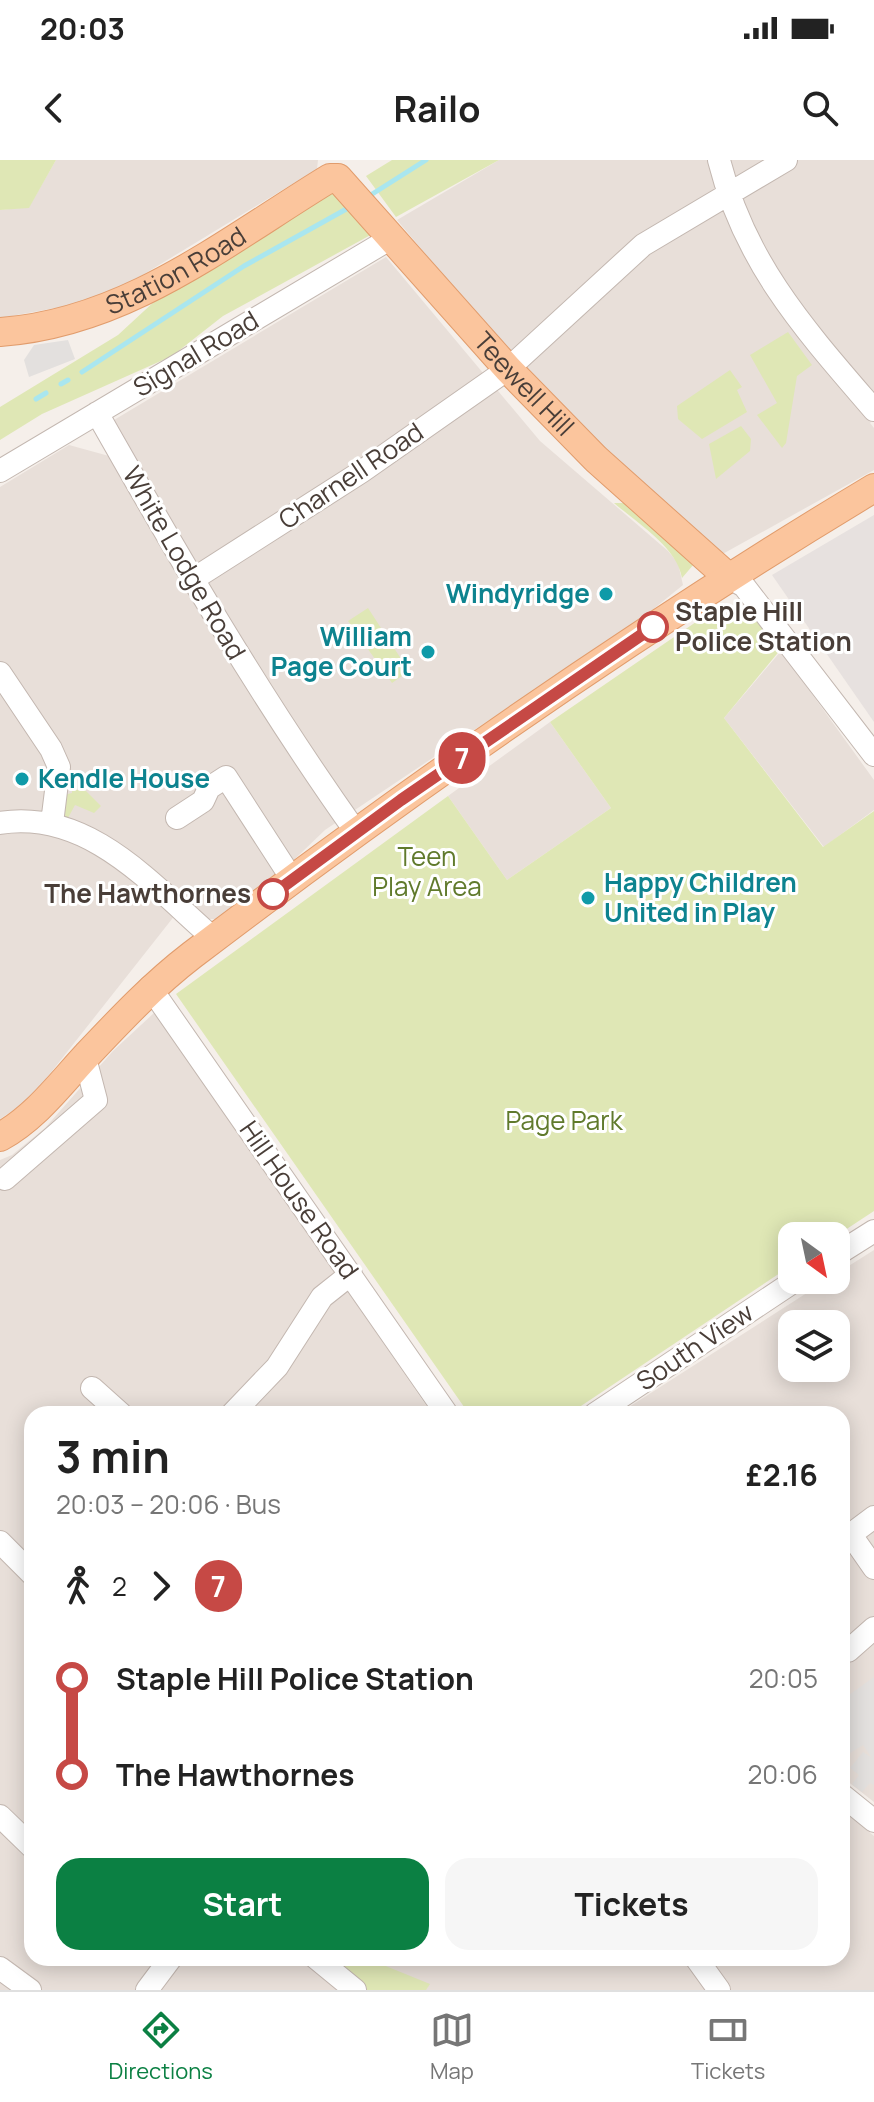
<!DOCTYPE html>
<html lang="en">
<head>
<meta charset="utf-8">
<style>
  :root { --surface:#fff; --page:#f6f6f6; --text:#222; --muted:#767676; --line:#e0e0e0; --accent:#0b8043 }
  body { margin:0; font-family:Manrope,sans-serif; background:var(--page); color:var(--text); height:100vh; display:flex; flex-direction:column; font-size:30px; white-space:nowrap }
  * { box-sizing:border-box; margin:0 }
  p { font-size:26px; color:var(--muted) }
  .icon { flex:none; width:44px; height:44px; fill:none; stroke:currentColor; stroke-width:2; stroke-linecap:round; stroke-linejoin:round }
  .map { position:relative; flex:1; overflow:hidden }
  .details { position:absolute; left:24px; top:1246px; width:826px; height:560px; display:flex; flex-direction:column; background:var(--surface); border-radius:24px; box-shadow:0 4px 20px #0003 }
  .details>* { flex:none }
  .badge { padding:0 16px; border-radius:26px; font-size:28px; line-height:52px }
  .needle { width:52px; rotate:147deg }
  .tools { position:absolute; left:778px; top:1062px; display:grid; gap:16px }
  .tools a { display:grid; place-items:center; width:72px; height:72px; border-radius:16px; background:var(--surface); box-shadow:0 4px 20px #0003; font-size:40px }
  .map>.badge { position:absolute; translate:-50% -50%; box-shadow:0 0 0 4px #fff }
  .legs { display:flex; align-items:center; gap:12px; height:88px; padding:0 32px; font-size:26px }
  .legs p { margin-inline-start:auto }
  .summary { display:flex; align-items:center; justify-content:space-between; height:136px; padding:0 32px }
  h1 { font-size:44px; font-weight:700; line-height:60px }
  .cta { display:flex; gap:16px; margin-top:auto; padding:16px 32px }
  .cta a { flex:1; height:92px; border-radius:24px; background:var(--accent); color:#fff; font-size:32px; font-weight:700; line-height:92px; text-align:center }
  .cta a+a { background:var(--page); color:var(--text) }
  ul { padding:0 32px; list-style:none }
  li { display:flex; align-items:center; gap:28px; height:96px; font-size:30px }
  li i { display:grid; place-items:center; width:12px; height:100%; margin:0 10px; background:currentColor }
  li i::after { content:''; width:20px; height:20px; margin:-10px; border:6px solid; border-radius:50%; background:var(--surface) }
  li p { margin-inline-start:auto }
  li:first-child i { background:linear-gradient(#0000 50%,currentColor 0) }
  li:last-child i { background:linear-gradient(currentColor 50%,#0000 0) }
  .status { display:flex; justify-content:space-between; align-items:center; height:56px; padding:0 40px; background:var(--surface); direction:ltr }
  .status svg { height:22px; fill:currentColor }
  header { display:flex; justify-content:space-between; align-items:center; height:104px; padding:0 32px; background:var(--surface); font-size:36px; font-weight:700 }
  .tabs { display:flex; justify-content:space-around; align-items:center; height:112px; border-top:2px solid var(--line); background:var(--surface); font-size:22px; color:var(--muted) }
  .tabs a { display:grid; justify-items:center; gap:4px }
  .tabs .on { color:var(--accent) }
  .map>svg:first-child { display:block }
</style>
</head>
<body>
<div class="status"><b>20:03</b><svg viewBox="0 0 49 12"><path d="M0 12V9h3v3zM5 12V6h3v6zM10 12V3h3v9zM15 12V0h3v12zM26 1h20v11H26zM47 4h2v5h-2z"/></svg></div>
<header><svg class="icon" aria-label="back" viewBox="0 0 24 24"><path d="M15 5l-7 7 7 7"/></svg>Railo<svg class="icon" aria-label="search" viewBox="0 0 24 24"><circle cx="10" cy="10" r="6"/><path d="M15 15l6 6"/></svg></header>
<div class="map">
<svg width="874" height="1830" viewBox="0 0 874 1830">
  <rect width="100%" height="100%" fill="#f5efea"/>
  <!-- residential -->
  <path fill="#e8dfd9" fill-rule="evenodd" d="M56,0H318L317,9L136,119L78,144L0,158V50L29,47Z
    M499,0H874V259L870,263L874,268V310L719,396L631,322L507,191L397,60Z
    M386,97L540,281L668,391L678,403L683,425L646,455L325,670L275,718L221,759H203L183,745L30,939L0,959V327L69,285L109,296L128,284L114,260Z
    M781,491L874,620V650L824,687L724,558Z
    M550,562L611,648L507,720L448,636Z
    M155,852L432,1254H32V1798H842V1650L874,1676V1830H0V1000L12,995L45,968L113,891Z
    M874,1090V1642L842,1617V1254H618L827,1120H836V1114ZM792,1164H836V1208H792Z"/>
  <!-- industrial -->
  <path fill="#e7e1df" d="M874,355V562L772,415Z"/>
  <!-- green -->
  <path fill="#dfe7b5" d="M0,0H56L29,48L0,50Z
    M392,0H499L396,57L366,16Z
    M331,31L376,72L223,156L172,196L42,254L0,280V247L118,175L157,139Z
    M788,172L812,205L797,216L786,283L782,288L757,255L777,243L750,195Z
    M730,210L742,227L737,230L747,252L702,279L678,259L677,246Z
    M741,266L751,279L750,291L716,319L709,284Z
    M614,343H624L694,404L682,418C677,387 637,363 614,343Z
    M368,448L409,511L392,523L348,461Z
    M712,451L725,461H756L781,489L724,558L823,687L874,651V1051L836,1076H792V1105L569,1254H469L176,834L448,636L507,720L611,648L550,562Z
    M72,630H85L101,646L94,653L75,645L68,658L63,655L64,635L72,633Z
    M326,1798H366L430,1824L426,1830H367Z"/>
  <!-- parking -->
  <path fill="#e3e0de" d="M68,180L75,199L29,217L24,200L34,185Z
    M874,1517V1625L870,1623L862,1632L852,1624L859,1615L850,1608L863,1592L872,1598L863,1585L842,1598V1540Z"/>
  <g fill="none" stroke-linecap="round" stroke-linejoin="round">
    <!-- stream -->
    <path stroke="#a9e6ef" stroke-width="5" d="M366,38L426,0
      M82,212L244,106L350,47
      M61,224L68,220
      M36,239L46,233"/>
    <defs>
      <path id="minor" d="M719,0C745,104 806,171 874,250
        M97,253C178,396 260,537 356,672
        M0,311L393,77
        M728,417L744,426L874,595
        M192,420L361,312L508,209L643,85L786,0
        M0,513L51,589L59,607L52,663
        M177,658L203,641L209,628L226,617L292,719
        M0,663C89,649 152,725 213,778
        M150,827L447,1254
        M5,1019L96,940L85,898
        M836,1095L874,1071
        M92,1228L121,1254
        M232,1254L277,1207L322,1137L351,1114
        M595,1254L796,1120
        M851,1375L874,1408
        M842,1381L874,1357
        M0,1382L32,1414
        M848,1491L874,1468
        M842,1635L874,1661
        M0,1656L32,1687
        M316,1798L355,1830
        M696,1798L719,1830
        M0,1808L30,1830
        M147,1830L171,1798"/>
      <g id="major">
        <path id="s1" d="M0,172C127,163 225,82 330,18H338L508,209L596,299L728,417"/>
        <path d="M0,977C36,957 60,924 87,895C121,859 153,825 192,795C411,628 638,470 874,328"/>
      </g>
    </defs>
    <!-- minor casing -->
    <use href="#minor" stroke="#c3b7b0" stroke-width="24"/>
    <!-- major casing -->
    <use href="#major" stroke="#e19c6c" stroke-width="30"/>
    <!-- minor -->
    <use href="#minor" stroke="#fff" stroke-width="22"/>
    <!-- major -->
    <use href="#major" stroke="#fbc59d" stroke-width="28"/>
  </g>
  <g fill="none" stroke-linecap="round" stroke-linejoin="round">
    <defs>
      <path id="line-1" d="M273,734L401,640L653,467"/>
    </defs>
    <!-- line-1 casing -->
    <use href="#line-1" stroke="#fff" stroke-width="18"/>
    <!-- line-1 -->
    <use href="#line-1" stroke="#c64945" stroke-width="12"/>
  </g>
  <!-- markers -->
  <g fill="#0f9aa8" stroke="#fff" stroke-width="3">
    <circle cx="606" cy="434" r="8"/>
    <circle cx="428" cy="492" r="8"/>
    <circle cx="22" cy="619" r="8"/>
    <circle cx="588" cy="738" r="8"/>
  </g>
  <g fill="#fff" stroke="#c64945" stroke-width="4">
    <circle cx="653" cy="467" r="14"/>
    <circle cx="273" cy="734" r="14"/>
  </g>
  <g text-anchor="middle" stroke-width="6" stroke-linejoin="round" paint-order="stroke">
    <!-- street labels -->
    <g font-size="26" fill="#493e38" stroke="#fff">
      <text dy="9" stroke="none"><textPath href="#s1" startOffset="188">Station Road</textPath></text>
      <text transform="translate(196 194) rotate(-31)" y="9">Signal Road</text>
      <text dy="9" stroke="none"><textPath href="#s1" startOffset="654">Teewell Hill</textPath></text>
      <text transform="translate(351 316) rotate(-34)" y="9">Charnell Road</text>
      <text transform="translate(184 403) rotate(60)" y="9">White Lodge Road</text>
      <text transform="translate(299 1040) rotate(55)" y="9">Hill House Road</text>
      <text transform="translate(695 1187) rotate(-34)" y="9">South View</text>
    </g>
    <!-- culture labels -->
    <g font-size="26" font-weight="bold" fill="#0d838f" stroke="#fff" text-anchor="end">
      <text x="590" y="443">Windyridge</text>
      <text x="412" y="486">William<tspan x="412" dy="30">Page Court</tspan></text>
      <text x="38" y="628" text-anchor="start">Kendle House</text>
      <text x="604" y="732" text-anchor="start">Happy Children<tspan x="604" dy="30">United in Play</tspan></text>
    </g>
    <!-- stop labels -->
    <g font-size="26" font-weight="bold" fill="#493e38" stroke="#fff" text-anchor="start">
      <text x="675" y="461">Staple Hill<tspan x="675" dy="30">Police Station</tspan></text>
      <text x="251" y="743" text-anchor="end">The Hawthornes</text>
    </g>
    <!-- park labels -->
    <g font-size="26" fill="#607a2c" stroke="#fff">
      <text x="427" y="706">Teen<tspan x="427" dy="30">Play Area</tspan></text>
      <text x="564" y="970">Page Park</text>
    </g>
  </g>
</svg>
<div class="tools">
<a><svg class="needle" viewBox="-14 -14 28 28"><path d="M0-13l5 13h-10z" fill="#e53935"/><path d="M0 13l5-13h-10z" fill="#767676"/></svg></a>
<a><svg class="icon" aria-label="layers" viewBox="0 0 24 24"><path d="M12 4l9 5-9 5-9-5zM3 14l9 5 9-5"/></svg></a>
</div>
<b class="badge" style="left:462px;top:598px;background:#c64945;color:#fff">7</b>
<section class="details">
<div class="summary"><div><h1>3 min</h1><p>20:03 – 20:06 · Bus</p></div><b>£2.16</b></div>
<div class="legs"><svg class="icon" aria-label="walk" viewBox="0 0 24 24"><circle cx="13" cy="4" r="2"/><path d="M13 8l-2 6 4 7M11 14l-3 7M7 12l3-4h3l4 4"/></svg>2<svg class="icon" aria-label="forward" viewBox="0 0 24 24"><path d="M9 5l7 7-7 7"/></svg><b class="badge" style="background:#c64945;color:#fff">7</b></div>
<ul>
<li><i style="color:#c64945"></i><b>Staple Hill Police Station</b><p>20:05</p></li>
<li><i style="color:#c64945"></i><b>The Hawthornes</b><p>20:06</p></li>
</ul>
<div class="cta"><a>Start</a><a>Tickets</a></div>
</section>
</div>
<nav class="tabs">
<a class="on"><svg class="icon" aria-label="directions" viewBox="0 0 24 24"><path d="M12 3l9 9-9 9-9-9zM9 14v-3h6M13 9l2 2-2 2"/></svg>Directions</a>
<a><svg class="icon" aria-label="map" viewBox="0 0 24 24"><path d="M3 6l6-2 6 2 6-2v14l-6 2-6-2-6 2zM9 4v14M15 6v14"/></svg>Map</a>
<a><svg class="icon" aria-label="tickets" viewBox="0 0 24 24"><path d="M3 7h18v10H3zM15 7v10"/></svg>Tickets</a>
</nav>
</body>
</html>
